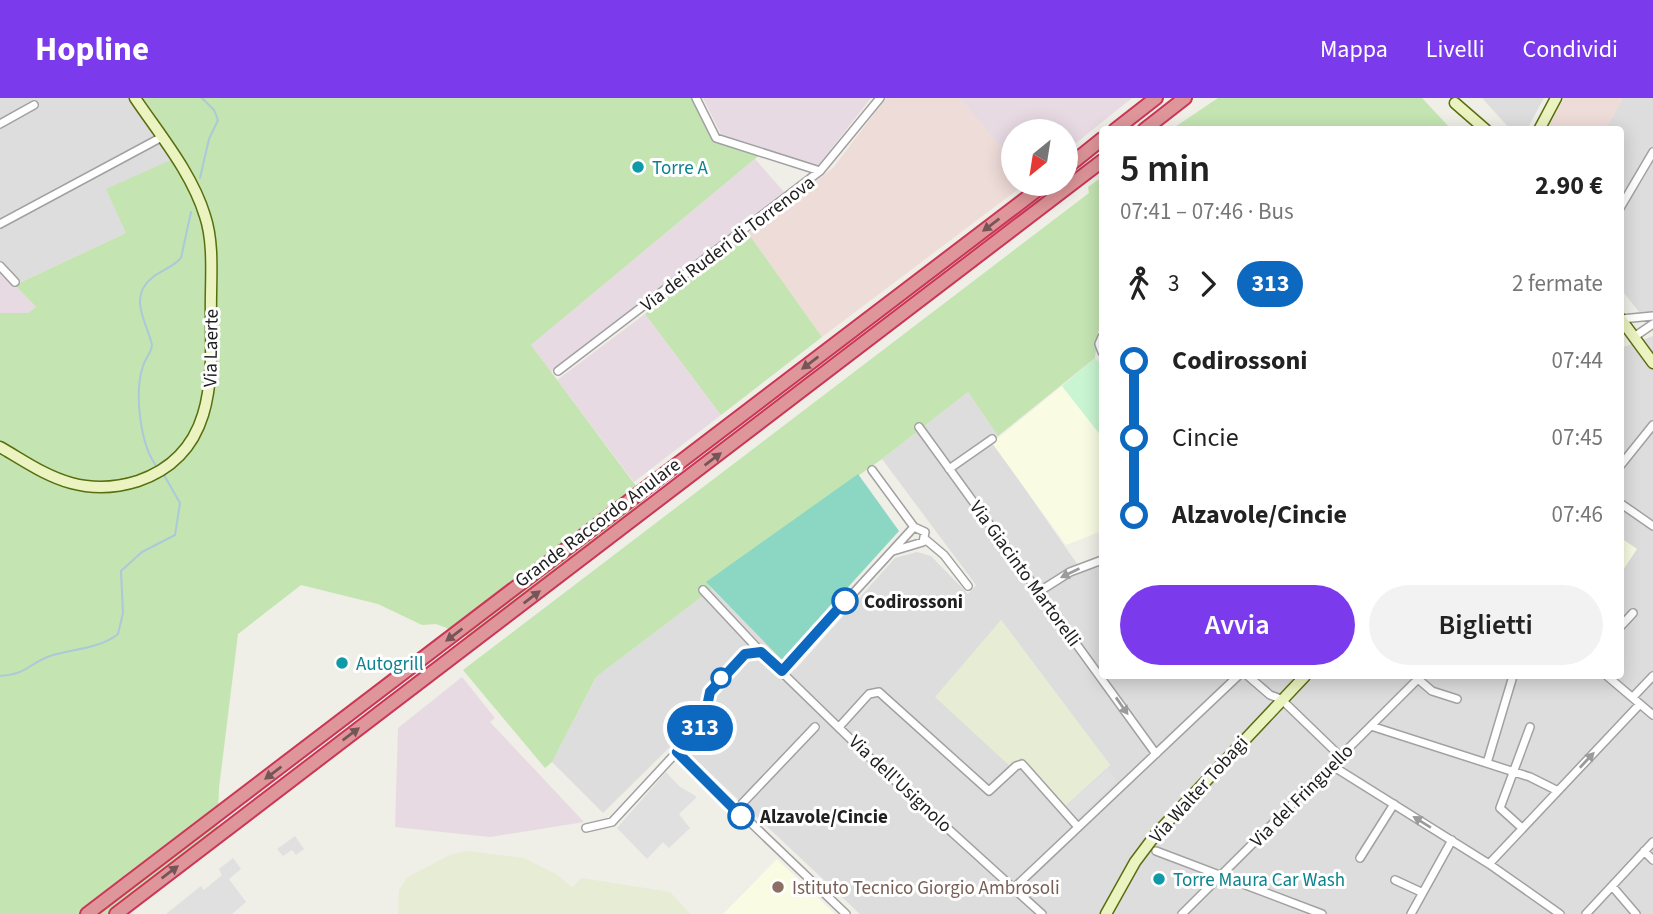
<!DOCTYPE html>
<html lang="it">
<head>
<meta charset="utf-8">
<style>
  :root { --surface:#fff; --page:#f2f2f2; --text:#222; --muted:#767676; --accent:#7c3aed }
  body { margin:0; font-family:"Source Sans 3",sans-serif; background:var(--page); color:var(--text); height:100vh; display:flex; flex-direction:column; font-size:26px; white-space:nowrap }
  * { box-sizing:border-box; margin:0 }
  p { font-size:23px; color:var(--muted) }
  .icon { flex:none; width:38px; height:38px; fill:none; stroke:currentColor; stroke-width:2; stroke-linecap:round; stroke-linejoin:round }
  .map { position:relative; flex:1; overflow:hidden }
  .sheet { position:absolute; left:1099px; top:28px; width:525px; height:553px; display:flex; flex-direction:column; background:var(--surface); border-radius:7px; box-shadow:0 4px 18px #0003 }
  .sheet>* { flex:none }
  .badge { padding:0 14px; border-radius:23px; font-size:24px; line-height:46px }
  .needle { width:46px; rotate:210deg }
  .fabs { position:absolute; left:1001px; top:21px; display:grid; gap:14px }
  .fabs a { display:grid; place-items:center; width:77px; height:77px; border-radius:50%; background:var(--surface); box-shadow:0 4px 18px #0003; font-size:35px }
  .map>.badge { position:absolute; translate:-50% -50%; box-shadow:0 0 0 4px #fff }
  .legs { display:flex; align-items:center; gap:10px; height:77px; padding:0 21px; font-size:23px }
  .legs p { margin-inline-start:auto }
  .overview { display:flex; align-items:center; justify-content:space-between; height:119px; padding:0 21px }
  h1 { font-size:38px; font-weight:600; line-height:52px }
  .action { display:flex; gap:14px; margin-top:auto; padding:14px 21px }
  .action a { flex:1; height:80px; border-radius:42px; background:var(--accent); color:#fff; font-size:28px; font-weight:600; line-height:80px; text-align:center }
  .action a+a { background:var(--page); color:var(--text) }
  ul { padding:0 21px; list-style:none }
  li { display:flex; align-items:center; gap:24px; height:77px; font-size:26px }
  li i { display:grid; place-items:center; width:10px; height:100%; margin:0 9px; background:currentColor }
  li i::after { content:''; width:18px; height:18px; margin:-9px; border:5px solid; border-radius:50%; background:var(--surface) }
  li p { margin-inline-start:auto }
  li:first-child i { background:linear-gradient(#0000 50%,currentColor 0) }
  li:last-child i { background:linear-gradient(currentColor 50%,#0000 0) }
  header { display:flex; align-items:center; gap:42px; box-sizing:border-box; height:98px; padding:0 35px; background:var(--accent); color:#fff }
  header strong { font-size:33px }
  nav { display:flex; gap:38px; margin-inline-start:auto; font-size:24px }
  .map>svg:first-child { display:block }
</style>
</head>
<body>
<header>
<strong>Hopline</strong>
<nav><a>Mappa</a><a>Livelli</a><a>Condividi</a></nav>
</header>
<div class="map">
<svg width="1653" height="816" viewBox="0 0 1653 816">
  <rect width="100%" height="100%" fill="#efeee7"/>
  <!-- residential -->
  <path fill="#dedddd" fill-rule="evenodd" d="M0,0H143L182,57L126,135L15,187L0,172Z
    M1482,0H1544L1527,31L1511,32Z
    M1623,0H1653V232L1621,191L1620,32H1605Z
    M1653,238V816H860L676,643L603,715L552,664L596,579L712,491L795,572L895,460L917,454L931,458L968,496L976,487L882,361L968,294L998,338L993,345L1082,473L1102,468V578H1620L1621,250ZM1001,522L1110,667L1064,709L1022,659L1012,668Z"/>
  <!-- commercial -->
  <path fill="#eedcd8" d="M886,0H959L1013,63V86H1025L822,239L748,135L833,70Z
    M1564,0H1623L1606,31H1547Z"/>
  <!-- industrial -->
  <path fill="#e8dae3" d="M703,0H871L817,69L722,38Z
    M959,0H1132L1066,53V33H1013V63Z
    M755,61L785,95L551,274L531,247Z
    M0,172L15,187L36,209L28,215H0Z
    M645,216L721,317L634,384L557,282Z
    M462,579L495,620L490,624L584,724L490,739L395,729L398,630Z"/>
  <!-- education -->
  <path fill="#f9fce3" d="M1062,288L1102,339V433L1066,447L992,345Z
    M1621,440L1637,451L1621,475Z
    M777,761L835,816H723Z"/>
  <!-- farmland -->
  <path fill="#e7ecd4" d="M1001,522L1110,667L1064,709L1022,659L1011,669L935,599Z
    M467,753L524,760L556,776L572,789L582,780L670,794L690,816H398L399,792L408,779L450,757Z"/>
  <!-- grass -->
  <path fill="#c4e4b2" d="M143,0H696L714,38L762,55L531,247L651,408L476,541L436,526L422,527L378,506L301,487L238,536L219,690L217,738L119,816H0V215H28L36,209L15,187L126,135L106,91L182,57Z
    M1218,0H1422L1451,31H1172Z
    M1102,79V229L1098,234L1095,260L998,338L968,294L882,361L707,484L712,491L596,579L552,664L545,670L463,572L1089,95L1088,89Z
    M748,135L822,239L721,317L645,216Z"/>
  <!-- park -->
  <path fill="#c9f5d2" d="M1095,260L1102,267V339L1062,288Z"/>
  <!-- pitch -->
  <path fill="#8cd7c4" d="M858,376L899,433L782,562L706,484Z"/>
  <!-- parking -->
  <path fill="#e0e0e0" d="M1108,671L1117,683L1077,721L1066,709Z
    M666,674L679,688L697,699L679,716L690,730L669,750L663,744L647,761L617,730Z
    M295,738L304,751L296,757L292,752L283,758L277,751Z
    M233,760L241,771L229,781L246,804L232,816H166L201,788L204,792L222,777L219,771Z"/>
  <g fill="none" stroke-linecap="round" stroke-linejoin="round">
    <!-- stream -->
    <path stroke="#acc9d9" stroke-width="2" d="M200,80L209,41L218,22L214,12L202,0
      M158,370C140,349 134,295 143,268C145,260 151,256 152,247C147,224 127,199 153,179C162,172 173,169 181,160L191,114
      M0,578C28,576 28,566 50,558C71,551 100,551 118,536L123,515L121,473L142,454L175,437L180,405L164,377"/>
    <defs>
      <path id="street" d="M696,0L716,40L820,73
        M0,26L34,7
        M1620,110L1653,54
        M0,126L162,39
        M0,168L15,184
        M1621,221L1653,218
        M1102,239L1099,246L1102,254
        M1634,239L1653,226
        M558,273L820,73L880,0
        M919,329L1156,656
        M1620,368L1653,327
        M949,371L992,341
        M872,372L914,429
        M1620,405L1653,428
        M925,441L944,457L968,488
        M893,453L923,444L925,434L914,429
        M703,492L761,554L869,659L1042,816
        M1040,493L1070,474L1102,462
        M1620,529L1633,515
        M782,573L914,429
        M1248,578L1270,597L1281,601L1340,658
        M1607,578L1653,617
        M1418,581L1432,593L1457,601
        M1633,599L1653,578
        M840,628L869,596L879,594L989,693L1016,668L1022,666L1078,729
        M1371,628L1530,679L1558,693
        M677,654L846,816
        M1487,665L1513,578
        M1331,667L1489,766L1560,816
        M736,712L815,629
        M586,730L612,724L700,629C707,618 704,607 709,596C716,580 734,564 748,554L760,553
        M1522,730L1500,710L1530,629
        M1156,753L1322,816
        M1644,753L1653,762
        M1360,760L1394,706
        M1489,766L1640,606
        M1395,782L1421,794
        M1612,788L1636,816
        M1014,790L1238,578
        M1182,816L1421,578
        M1411,816L1452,742
        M1586,816L1653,744"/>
      <path id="secondary" d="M1455,5L1486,32
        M1539,32L1556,0
        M1620,220L1653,265
        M0,349C23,362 45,378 71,385C93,391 116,390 138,383C214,357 212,284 211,218C210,186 215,148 205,118C192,75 160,37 135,0
        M1106,816L1135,764L1156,736L1305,578"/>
      <path id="highway" d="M1115,32L1156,0
        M1144,32L1185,0
        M1066,70L1102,41
        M87,816L1045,86
        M116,816L1102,63"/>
    </defs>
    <!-- street casing -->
    <use href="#street" stroke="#a1a1a1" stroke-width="10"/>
    <!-- secondary casing -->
    <use href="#secondary" stroke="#586e0f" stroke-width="13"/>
    <!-- highway casing -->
    <use href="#highway" stroke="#cb3656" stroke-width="16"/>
    <!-- street -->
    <use href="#street" stroke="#fff" stroke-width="7"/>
    <!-- secondary -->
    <use href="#secondary" stroke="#ebf4c0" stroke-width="10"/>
    <!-- highway -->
    <use href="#highway" stroke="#df969a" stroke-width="12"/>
  </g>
  <!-- one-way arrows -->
  <defs><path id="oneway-solid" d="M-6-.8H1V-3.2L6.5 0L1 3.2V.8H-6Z" transform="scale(1.75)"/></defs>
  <g fill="#765557">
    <use href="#oneway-solid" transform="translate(991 127) rotate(143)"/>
    <use href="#oneway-solid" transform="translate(810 265) rotate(143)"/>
    <use href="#oneway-solid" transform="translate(713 361) rotate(-37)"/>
    <use href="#oneway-solid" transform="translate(532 499) rotate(-37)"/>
    <use href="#oneway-solid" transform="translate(454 537) rotate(143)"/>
    <use href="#oneway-solid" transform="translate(351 636) rotate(-37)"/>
    <use href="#oneway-solid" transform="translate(273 675) rotate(143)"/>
    <use href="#oneway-solid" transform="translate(170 774) rotate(-37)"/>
  </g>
  <g fill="#9b9b9b">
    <use href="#oneway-solid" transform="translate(1070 475) rotate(154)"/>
    <use href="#oneway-solid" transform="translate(1122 608) rotate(55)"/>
    <use href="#oneway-solid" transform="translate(1587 662) rotate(-47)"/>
    <use href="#oneway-solid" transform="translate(1422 724) rotate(-148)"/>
  </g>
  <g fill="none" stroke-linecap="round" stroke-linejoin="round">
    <defs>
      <path id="line-1" d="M741,718L677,654L704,623L710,594L745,556L761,554L782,573L845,503"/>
    </defs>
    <!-- line-1 casing -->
    <use href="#line-1" stroke="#fff" stroke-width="16"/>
    <!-- line-1 -->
    <use href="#line-1" stroke="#0c69bf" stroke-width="10"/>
  </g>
  <!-- markers -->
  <g fill="#0f9aa8" stroke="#fff" stroke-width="2.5">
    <circle cx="638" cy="69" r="7"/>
    <circle cx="342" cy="565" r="7"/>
    <circle cx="1159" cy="781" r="7"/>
  </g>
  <g fill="#fff" stroke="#0c69bf" stroke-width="3.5">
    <circle cx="845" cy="503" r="12"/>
    <circle cx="721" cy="580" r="9"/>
    <circle cx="741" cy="718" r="12"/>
  </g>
  <circle fill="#8d6e63" stroke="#fff" stroke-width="2.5" cx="778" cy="789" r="7"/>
  <g text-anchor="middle" stroke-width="6" stroke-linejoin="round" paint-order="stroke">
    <!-- culture labels -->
    <g font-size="19" fill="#0d838f" stroke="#fff" text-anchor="start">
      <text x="652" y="76">Torre A</text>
      <text x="356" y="572">Autogrill</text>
      <text x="1173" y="788">Torre Maura Car Wash</text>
    </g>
    <!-- street labels -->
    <g font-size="19" fill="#202020" stroke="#fff">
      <text transform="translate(727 145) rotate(-37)" y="7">Via dei Ruderi di Torrenova</text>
      <text transform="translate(210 250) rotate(-89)" y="7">Via Laerte</text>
      <text transform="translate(597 424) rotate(-37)" y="7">Grande Raccordo Anulare</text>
      <text transform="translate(1026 475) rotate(54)" y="7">Via Giacinto Martorelli</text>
      <text transform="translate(901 685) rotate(43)" y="7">Via dell'Usignolo</text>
      <text transform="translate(1198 691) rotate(-48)" y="7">Via Walter Tobagi</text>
      <text transform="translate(1301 697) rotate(-45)" y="7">Via del Fringuello</text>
    </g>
    <!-- stop labels -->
    <g font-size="19" font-weight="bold" fill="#202020" stroke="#fff" text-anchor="start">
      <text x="864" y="510">Codirossoni</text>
      <text x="760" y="725">Alzavole/Cincie</text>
    </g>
    <!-- education labels -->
    <g font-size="19" fill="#785e54" stroke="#fff" text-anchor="start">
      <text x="792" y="796">Istituto Tecnico Giorgio Ambrosoli</text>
    </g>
  </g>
</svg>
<div class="fabs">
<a><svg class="needle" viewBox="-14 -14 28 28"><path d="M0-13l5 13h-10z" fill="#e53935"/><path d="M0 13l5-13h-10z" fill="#767676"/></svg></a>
</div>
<b class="badge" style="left:700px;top:630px;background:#0c69bf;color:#fff">313</b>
<section class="sheet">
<div class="overview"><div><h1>5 min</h1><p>07:41 – 07:46 · Bus</p></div><b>2.90 €</b></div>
<div class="legs"><svg class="icon" aria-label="walk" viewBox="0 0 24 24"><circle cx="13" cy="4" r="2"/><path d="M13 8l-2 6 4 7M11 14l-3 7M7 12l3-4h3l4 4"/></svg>3<svg class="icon" aria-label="forward" viewBox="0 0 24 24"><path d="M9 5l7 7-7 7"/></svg><b class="badge" style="background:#0c69bf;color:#fff">313</b><p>2 fermate</p></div>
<ul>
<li><i style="color:#0c69bf"></i><b>Codirossoni</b><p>07:44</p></li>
<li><i style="color:#0c69bf"></i><span>Cincie</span><p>07:45</p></li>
<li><i style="color:#0c69bf"></i><b>Alzavole/Cincie</b><p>07:46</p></li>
</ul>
<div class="action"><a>Avvia</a><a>Biglietti</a></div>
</section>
</div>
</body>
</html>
